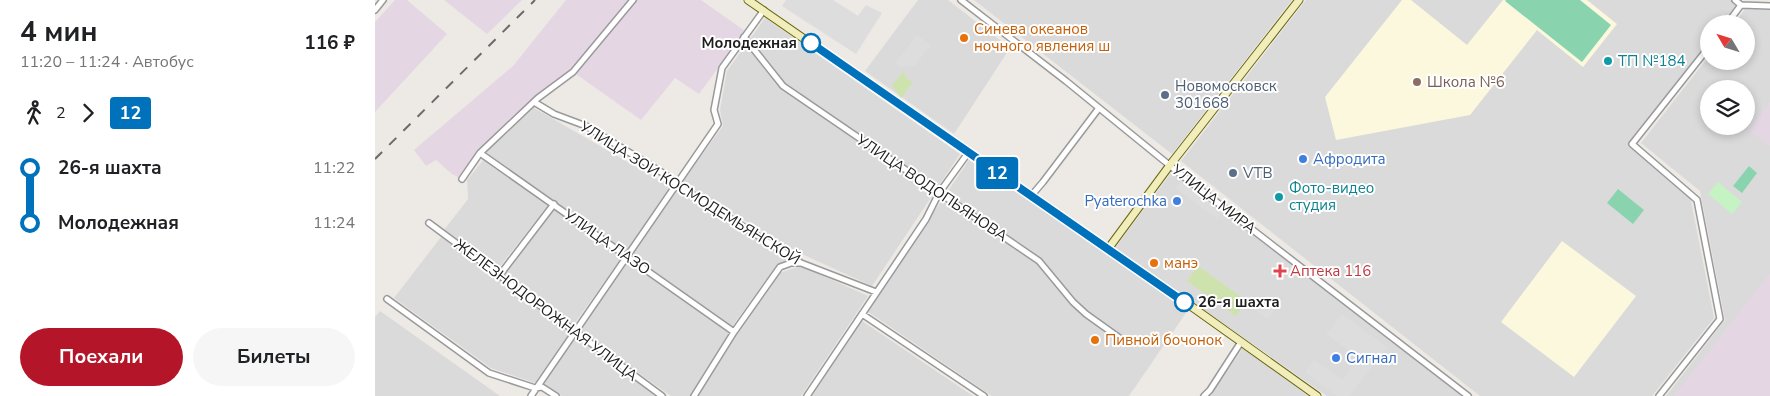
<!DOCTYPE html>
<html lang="ru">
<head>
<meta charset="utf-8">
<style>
  :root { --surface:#fff; --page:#f6f6f6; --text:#202124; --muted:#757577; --accent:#b51528 }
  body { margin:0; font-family:"Nunito Sans",sans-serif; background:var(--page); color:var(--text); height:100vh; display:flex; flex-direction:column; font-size:19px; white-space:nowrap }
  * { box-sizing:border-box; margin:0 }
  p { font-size:16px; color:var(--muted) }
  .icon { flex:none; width:28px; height:28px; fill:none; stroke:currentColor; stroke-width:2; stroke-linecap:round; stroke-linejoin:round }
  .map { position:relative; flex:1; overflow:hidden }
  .side { display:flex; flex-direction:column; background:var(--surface); width:375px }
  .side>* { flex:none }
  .badge { padding:0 10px; border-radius:4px; font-size:18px; line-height:32px }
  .needle { width:32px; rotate:308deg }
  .fabs { position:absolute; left:1325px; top:15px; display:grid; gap:10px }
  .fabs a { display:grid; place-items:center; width:55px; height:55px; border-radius:50%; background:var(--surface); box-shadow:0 2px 8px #0003; font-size:25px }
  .map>.badge { position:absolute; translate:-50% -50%; box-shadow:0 0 0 2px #fff }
  .legs { display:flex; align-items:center; gap:8px; height:55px; padding:0 20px; font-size:16px }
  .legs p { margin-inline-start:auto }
  .head { display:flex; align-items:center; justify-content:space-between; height:85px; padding:0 20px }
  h1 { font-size:28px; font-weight:700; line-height:38px }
  .button { display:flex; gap:10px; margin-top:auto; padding:10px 20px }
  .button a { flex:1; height:58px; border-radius:30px; background:var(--accent); color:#fff; font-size:20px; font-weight:700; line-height:58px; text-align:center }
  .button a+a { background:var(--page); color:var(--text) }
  ul { padding:0 20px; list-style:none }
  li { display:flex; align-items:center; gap:18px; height:55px; font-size:19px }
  li i { display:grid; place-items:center; width:8px; height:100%; margin:0 6px; background:currentColor }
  li i::after { content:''; width:12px; height:12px; margin:-6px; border:4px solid; border-radius:50%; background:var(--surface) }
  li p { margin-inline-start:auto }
  li:first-child i { background:linear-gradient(#0000 50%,currentColor 0) }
  li:last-child i { background:linear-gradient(currentColor 50%,#0000 0) }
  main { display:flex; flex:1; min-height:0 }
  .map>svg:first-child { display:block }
</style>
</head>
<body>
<main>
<section class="side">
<div class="head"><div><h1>4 мин</h1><p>11:20 – 11:24 · Автобус</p></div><b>116 ₽</b></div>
<div class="legs"><svg class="icon" aria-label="walk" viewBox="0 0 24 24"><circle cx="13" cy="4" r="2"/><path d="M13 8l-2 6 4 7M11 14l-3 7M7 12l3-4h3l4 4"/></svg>2<svg class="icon" aria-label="forward" viewBox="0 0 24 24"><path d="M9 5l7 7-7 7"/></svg><b class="badge" style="background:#0072bc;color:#fff">12</b></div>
<ul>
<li><i style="color:#0072bc"></i><b>26-я шахта</b><p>11:22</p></li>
<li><i style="color:#0072bc"></i><b>Молодежная</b><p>11:24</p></li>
</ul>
<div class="button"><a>Поехали</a><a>Билеты</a></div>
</section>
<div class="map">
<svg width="1395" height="396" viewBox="0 0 1395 396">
  <rect width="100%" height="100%" fill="#ede9e4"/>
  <!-- residential -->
  <path fill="#dbdada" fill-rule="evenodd" d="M543,0H573L635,48L579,134L490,71Z
    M599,0H917L797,154Z
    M931,0H1358L1364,5L1349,24H1334V43L1253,143L1315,196L1339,318L1277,396H1105L806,161Z
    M1370,9L1395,10V396H1291L1350,320L1325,191L1266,143L1334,56V61H1371V24H1359ZM1334,89H1371V126H1334Z
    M390,18L585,154L497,286L418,250L307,182L348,126L345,110L352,71Z
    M159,108L296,187L250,253L111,152Z
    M110,158L174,204L122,270L69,230L93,199L92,180Z
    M594,160L813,310L754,396H617L492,311Z
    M799,169L1090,396H952L740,248Z
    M303,188L362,223L415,260L402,265L356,328L255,255Z
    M180,207L248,256L197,327L128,275Z
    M66,237L196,333L160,383L116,368L19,298Z
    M253,260L355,332L316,396H296L204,331Z
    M426,266L493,296L426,396H322L360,336L404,273Z
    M5,311L125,396H0V317Z
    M487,321L598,396H437Z
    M199,336L282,396H187L167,383Z
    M868,348L934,396H835Z"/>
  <!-- industrial -->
  <path fill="#e5d6e4" d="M20,0H32L72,34L0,112V22Z
    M69,0H147L112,34Z
    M191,0H326L370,31L324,94L300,78L266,120L198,72L163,98L105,153L87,179L77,174L61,160L51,166L39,150L138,66Z
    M1395,102V146L1374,130Z
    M1395,274V396H1299L1394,275Z"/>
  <!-- education -->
  <path fill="#fbf8de" d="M1027,0H1036L1092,45L1128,0H1212L1242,24L1208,67L1162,30L1095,115L961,140L950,97Z
    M1187,241L1261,296L1199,377L1126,322Z"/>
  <!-- grass -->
  <path fill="#cee2ae" d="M529,71L531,78L538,82L526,98L517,85Z
    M823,266L872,301L861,316L812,281Z"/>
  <!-- park -->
  <path fill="#c6f3c4" d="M1343,182L1367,202L1357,214L1333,194Z"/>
  <!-- pitch -->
  <path fill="#89d4ae" d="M1131,0H1205L1236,25L1207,62L1130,1Z
    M1374,166L1382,173L1367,193L1358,186Z
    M1243,189L1269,210L1258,224L1232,203Z"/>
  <!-- parking -->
  <path fill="#ddd" d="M411,0H458L483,16L491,5L507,13L481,54L407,6Z
    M542,35L556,45L539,66L523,67L521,62Z
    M807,180L848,211L842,219L801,188Z
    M881,297L899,310L893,319L874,306Z
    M967,314L1012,347L974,396H962L930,372L939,360L968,380L983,357L951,334Z"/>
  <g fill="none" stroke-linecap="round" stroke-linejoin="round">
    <defs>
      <path id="street" d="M586,0L691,81L804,173L1093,396
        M1360,0L1366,5L1395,6
        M0,10L8,0
        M1352,24L1366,5
        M369,37L408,86L664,261L698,302L711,314L746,339
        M159,102L179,114L211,126L291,175L301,184L426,263L501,292
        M105,153L359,332
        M87,179L105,153L163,98L198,72L258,0
        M656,196L668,182L724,108
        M54,223L287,396
        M124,276L179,204
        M12,299L114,373L160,388L167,387L181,396
        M487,314L609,396
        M156,396L343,124L339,110L347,68L389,10
        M319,396L359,332L405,267L416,263H426
        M432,396L551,219L564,193L593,153
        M829,396L835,390L866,342
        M1284,396L1345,319L1322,200L1257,144L1334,47"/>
      <path id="secondary" d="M373,0L820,309L942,396
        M733,249L795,165L924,0"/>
    </defs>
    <!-- street casing -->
    <use href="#street" stroke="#9a9a9a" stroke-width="8"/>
    <!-- secondary casing -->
    <use href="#secondary" stroke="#686610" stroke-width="9"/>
    <!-- street -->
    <use href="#street" stroke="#fff" stroke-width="5"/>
    <!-- secondary -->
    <use href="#secondary" stroke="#f2eebc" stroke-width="7"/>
    <!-- rail -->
    <path stroke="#6b6b6b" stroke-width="2" stroke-dasharray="10 10" stroke-linecap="butt" d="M0,159L160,0"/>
  </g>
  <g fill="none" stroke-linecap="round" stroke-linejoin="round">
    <defs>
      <path id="line-1" d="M436,43L809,302"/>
    </defs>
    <!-- line-1 casing -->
    <use href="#line-1" stroke="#fff" stroke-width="11"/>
    <!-- line-1 -->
    <use href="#line-1" stroke="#0072bc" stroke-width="8"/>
  </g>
  <!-- markers -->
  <g fill="#e8710a" stroke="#fff" stroke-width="2">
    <circle cx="589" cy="38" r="5"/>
    <circle cx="779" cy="263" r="5"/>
    <circle cx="720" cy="340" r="5"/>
  </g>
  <g fill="#fff" stroke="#0072bc" stroke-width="2.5">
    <circle cx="436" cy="43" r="9"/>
    <circle cx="809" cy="302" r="9"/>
  </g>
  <g fill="#0f9aa8" stroke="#fff" stroke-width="2">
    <circle cx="1233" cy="61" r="5"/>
    <circle cx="904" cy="197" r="5"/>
  </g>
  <circle fill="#8d6e63" stroke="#fff" stroke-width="2" cx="1042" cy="82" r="5"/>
  <g fill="#5c6f8a" stroke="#fff" stroke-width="2">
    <circle cx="790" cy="95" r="5"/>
    <circle cx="858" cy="173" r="5"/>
  </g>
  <g fill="#3f7fe0" stroke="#fff" stroke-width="2">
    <circle cx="928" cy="159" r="5"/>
    <circle cx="802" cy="201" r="5"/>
    <circle cx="961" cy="358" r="5"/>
  </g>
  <path fill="#e0444e" stroke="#fff" stroke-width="2" d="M902.5 263.5h5v5h5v5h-5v5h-5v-5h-5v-5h5z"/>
  <g text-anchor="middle" stroke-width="4" stroke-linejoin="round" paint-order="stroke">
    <!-- food labels -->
    <g font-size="15" fill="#c56008" stroke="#fff" text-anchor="start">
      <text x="599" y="34">Синева океанов<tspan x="599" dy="17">ночного явления ш</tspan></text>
      <text x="789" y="268">манэ</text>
      <text x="730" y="345">Пивной бочонок</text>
    </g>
    <!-- stop labels -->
    <g font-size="15" font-weight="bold" fill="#1d1d1d" stroke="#fff" text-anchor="end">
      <text x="422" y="48">Молодежная</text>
      <text x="823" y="307" text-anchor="start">26-я шахта</text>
    </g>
    <!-- culture labels -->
    <g font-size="15" fill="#0d838f" stroke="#fff" text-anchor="start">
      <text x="1243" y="66">ТП №184</text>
      <text x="914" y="193">Фото-видео<tspan x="914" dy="17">студия</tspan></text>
    </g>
    <!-- education labels -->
    <g font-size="15" fill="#785e54" stroke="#fff" text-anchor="start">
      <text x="1052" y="87">Школа №6</text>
    </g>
    <!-- service labels -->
    <g font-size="15" fill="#4e5e75" stroke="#fff" text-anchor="start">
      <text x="800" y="91">Новомосковск<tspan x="800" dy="17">301668</tspan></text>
      <text x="868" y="178">VTB</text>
    </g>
    <!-- shop labels -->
    <g font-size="15" fill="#366cbe" stroke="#fff" text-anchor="start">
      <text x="938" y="164">Афродита</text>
      <text x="792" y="206" text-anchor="end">Pyaterochka</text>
      <text x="971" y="363">Сигнал</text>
    </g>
    <!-- street labels -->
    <g font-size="15" fill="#1d1d1d" stroke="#fff">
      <text transform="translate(557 188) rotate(34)" y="5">УЛИЦА ВОДОПЬЯНОВА</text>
      <text transform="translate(315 193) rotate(32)" y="5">УЛИЦА ЗОИ КОСМОДЕМЬЯНСКОЙ</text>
      <text transform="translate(839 199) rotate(38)" y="5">УЛИЦА МИРА</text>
      <text transform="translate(232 242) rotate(35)" y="5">УЛИЦА ЛАЗО</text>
      <text transform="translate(171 310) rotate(37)" y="5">ЖЕЛЕЗНОДОРОЖНАЯ УЛИЦА</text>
    </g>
    <!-- health labels -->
    <g font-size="15" fill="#be3a42" stroke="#fff" text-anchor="start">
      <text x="915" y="276">Аптека 116</text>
    </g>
  </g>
</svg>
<div class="fabs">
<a><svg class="needle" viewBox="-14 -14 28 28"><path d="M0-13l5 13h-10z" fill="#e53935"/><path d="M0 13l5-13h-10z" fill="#757577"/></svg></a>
<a><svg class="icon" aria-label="layers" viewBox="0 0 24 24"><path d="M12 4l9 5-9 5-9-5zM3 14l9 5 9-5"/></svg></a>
</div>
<b class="badge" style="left:622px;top:173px;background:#0072bc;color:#fff">12</b>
</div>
</main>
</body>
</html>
